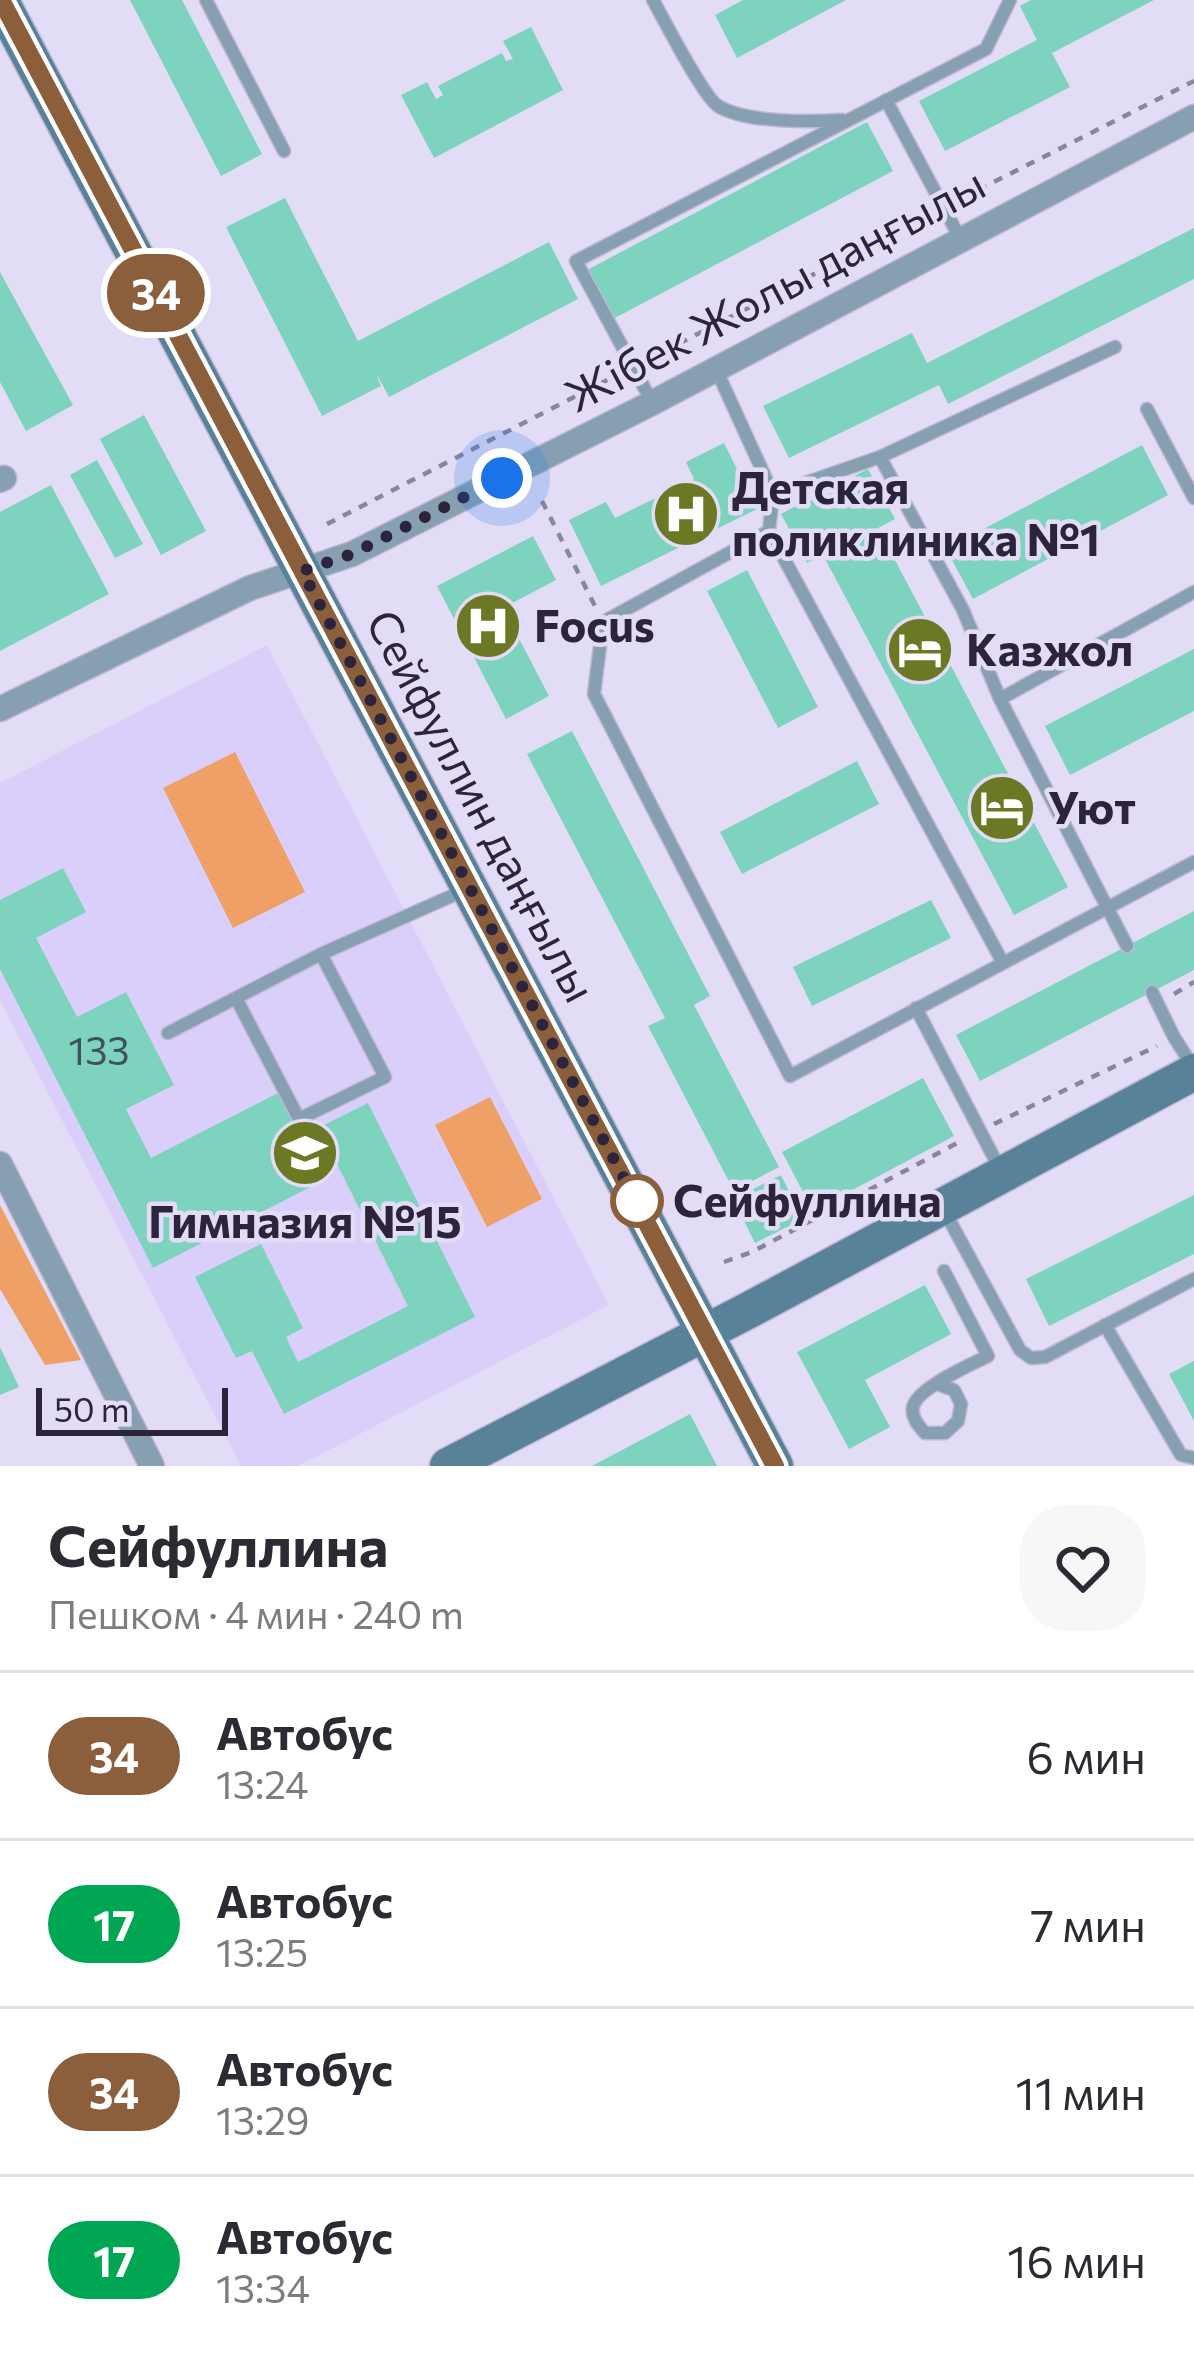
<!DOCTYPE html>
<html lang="ru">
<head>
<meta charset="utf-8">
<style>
  :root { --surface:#fff; --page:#f7f7f7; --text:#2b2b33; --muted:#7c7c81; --line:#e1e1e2 }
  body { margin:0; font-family:Commissioner,sans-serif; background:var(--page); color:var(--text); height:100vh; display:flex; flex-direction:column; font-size:45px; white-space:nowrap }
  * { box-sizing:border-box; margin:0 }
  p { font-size:39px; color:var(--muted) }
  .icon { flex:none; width:66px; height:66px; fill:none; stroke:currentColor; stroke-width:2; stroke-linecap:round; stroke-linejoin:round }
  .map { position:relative; height:1466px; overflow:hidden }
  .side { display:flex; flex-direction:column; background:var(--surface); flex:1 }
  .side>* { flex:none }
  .badge { padding:0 24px; border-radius:39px; font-size:42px; line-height:78px }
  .scale { position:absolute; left:36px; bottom:30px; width:192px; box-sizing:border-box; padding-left:12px; border:6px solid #2b243c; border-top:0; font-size:33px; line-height:42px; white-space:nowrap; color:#2b243c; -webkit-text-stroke:9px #e3dcf6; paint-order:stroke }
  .you { position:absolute; width:60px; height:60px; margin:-30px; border:9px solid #fff; border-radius:50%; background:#1a73e8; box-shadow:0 0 0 18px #1a73e833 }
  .map>.badge { position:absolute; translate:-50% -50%; box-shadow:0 0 0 6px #fff }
  .round { display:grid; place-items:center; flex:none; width:126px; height:126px; border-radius:48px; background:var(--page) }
  .head { display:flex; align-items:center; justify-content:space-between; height:204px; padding:0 48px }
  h1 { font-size:57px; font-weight:700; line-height:90px }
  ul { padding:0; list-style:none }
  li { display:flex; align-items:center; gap:36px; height:168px; padding:0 48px; border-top:3px solid var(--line) }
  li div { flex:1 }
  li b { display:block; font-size:45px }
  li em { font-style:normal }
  li .badge { min-width:132px; font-weight:700; text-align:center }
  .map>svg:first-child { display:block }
</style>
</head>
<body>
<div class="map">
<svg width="1194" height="1466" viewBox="0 0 1194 1466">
  <rect width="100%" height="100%" fill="#e3dcf6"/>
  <!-- built -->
  <path fill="#dacffa" d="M267,645L609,1305L298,1466H241L0,1000V783Z"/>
  <!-- green -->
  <path fill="#eea066" d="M235,752L305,892L233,928L163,788Z
    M490,1097L542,1199L487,1227L435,1125Z
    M0,1205L81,1360L45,1365L0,1289Z"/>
  <!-- building -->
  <path fill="#7ed3bf" d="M130,0H182L262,154L221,176Z
    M743,0H846L737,58L715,15Z
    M1031,0H1154L1052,53L1070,87L945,151L919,101L1037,40L1020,6Z
    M531,27L563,90L434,158L401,95L427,82L436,99L443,95L438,86L502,53L506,61L513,59L503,41Z
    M867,122L893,171L613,319L587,270Z
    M285,198L358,341L549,242L578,299L389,397L376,373L381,386L322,416L226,227Z
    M1194,228V279L948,404L939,385L789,458L763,406L912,333L927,363Z
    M0,272L73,405L26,431L0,382Z
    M144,415L206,531L161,555L100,439Z
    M724,443L757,509L601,586L569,520L606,502L615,518L694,479L686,462Z
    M1142,445L1168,495L973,599L946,549Z
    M97,460L143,544L115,558L70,475Z
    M868,469L895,519L878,528L1068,887L1014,915L823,555L807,563L781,514L807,500H818L836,490L843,482Z
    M51,485L109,594L0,651V512Z
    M533,536L556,580L503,608L549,696L506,719L437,586Z
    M747,570L818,707L778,728L707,591Z
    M1194,649V711L1070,775L1045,726Z
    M572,731L710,996L694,1005L779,1167L734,1191L648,1026L665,1018L527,754Z
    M857,761L879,804L742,874L720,832Z
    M63,868L86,912L36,938L77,1017L126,992L174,1085L126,1109L151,1158L280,1092L313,1157L329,1149L318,1128L368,1103L475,1317L284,1414L252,1351L236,1358L195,1277L261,1244L303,1328L286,1337L298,1362L408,1306L336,1162L319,1171L324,1180L153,1268L0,969V900Z
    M931,900L951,938L812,1006L793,967Z
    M1194,911V970L980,1081L956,1035Z
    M923,1078L954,1136L813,1211L782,1152Z
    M781,1175L803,1219L755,1243L733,1199Z
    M1194,1195V1254L1049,1326L1026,1279Z
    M925,1285L951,1334L865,1380L890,1427L849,1449L797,1352Z
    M0,1347L19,1387L0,1395Z
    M1194,1361V1421L1169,1374Z
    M690,1414L717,1466H592Z"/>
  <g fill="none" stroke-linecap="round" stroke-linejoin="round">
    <defs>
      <path id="lane" d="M206,0L284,151
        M653,0C664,20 703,96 718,106C746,123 810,122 842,120
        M886,100L961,240
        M716,369L773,494L880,457L963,610L1000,699L1127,946
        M652,402L576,261L986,49L1010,0
        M1147,409L1194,498
        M880,457L1115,347
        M773,494L769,531L603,622L594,694L790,1076L1194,862
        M769,531L1003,963
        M1000,699L1194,592
        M1152,992L1174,1037L1193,1067
        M236,998L299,1119L385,1077L321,954
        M916,1008L1002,1173
        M168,1033L321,954L465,890
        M945,1212L1020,1350L1031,1358L1045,1357L1194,1279
        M1105,1325L1181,1455L1194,1458
        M937,1384L954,1390L961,1404L958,1421L945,1433H925C919,1426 911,1418 913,1407C917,1388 970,1365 988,1356L944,1271"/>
      <path id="street" d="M0,480L4,478
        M0,709L250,588L352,554L652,403L1194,117
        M0,1164L152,1466"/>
      <path id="secondary" d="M0,0L775,1466
        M448,1466L749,1310L1194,1072"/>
    </defs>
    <!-- lane casing -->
    <use href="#lane" stroke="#beb7d1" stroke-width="15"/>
    <!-- street casing -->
    <use href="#street" stroke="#beb7d1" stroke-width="27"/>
    <!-- secondary casing -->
    <use href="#secondary" stroke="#beb7d1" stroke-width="39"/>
    <!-- path -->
    <path stroke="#8b849d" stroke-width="4.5" stroke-dasharray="9 9" stroke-linecap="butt" d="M962,198L1194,81
      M647,360L925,217
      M542,501L596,608
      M327,524L615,376
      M1174,994L1194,982
      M994,1124L1157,1046
      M724,1262L752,1252L963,1140"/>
    <!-- lane -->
    <use href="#lane" stroke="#86a0b2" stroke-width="12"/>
    <!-- street -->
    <use href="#street" stroke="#86a0b2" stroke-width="24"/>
    <!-- secondary -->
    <use href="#secondary" stroke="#58819a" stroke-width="36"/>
  </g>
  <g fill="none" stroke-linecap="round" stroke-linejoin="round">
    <defs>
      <path id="line" d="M1,0L775,1466"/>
    </defs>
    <!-- line casing -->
    <use href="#line" stroke="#fff" stroke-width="27"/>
    <!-- line -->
    <use href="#line" stroke="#8b5e3c" stroke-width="18"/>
    <!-- walk -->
    <path stroke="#2b243c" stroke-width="12" stroke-dasharray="0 21.6" d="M502,478L352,554L302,571L638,1205L637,1201"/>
  </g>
  <!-- icons -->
  <defs>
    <symbol id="hospital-disc" viewBox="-11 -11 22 22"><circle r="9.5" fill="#6c7823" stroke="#e3dcf6"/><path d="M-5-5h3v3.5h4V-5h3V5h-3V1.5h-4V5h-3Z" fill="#fff"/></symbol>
    <symbol id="hotel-disc" viewBox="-11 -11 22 22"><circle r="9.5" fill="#6c7823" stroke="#e3dcf6"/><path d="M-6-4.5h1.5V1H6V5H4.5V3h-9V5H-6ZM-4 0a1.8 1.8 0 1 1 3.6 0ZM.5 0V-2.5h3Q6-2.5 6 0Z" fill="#fff"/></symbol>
    <symbol id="school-disc" viewBox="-11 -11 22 22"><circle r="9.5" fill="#6c7823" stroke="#e3dcf6"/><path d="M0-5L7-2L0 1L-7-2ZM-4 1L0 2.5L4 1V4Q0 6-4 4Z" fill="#fff"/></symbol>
  </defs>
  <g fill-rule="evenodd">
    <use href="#hospital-disc" x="648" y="476" width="76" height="76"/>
    <use href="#hospital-disc" x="450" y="588" width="76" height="76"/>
    <use href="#hotel-disc" x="882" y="612" width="76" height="76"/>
    <use href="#hotel-disc" x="964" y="770" width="76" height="76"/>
    <use href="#school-disc" x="267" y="1115" width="76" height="76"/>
  </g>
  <!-- markers -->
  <circle fill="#fff" stroke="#8b5e3c" stroke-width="6" cx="637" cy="1201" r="24"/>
  <g text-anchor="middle" stroke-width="9" stroke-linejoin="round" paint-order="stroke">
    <!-- number labels -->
    <g font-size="39" fill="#40505d">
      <text x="99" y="1065">133</text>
    </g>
    <!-- street labels -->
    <g font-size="45" fill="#2b243c" stroke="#e3dcf6">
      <text transform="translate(775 290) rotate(-28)" y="16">Жібек Жолы даңғылы</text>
      <text transform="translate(481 806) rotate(62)" y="16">Сейфуллин даңғылы</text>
    </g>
    <!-- poi labels -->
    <g font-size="45" font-weight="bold" fill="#2b243c" stroke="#e3dcf6" text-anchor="start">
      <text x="732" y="504">Детская<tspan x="732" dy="52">поликлиника №1</tspan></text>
      <text x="534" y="642">Focus</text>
      <text x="966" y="666">Казжол</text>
      <text x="1048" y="824">Уют</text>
      <text x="305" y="1238" text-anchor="middle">Гимназия №15</text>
    </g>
    <!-- stop labels -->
    <g font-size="45" font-weight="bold" fill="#2b243c" stroke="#e3dcf6" text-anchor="start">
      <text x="673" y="1217">Сейфуллина</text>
    </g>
  </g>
</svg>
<div class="scale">50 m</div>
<div class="you" style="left:502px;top:478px"></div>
<b class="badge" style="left:156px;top:293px;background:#8b5e3c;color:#fff">34</b>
</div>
<section class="side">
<div class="head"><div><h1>Сейфуллина</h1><p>Пешком · 4 мин · 240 m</p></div><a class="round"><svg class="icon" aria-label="heart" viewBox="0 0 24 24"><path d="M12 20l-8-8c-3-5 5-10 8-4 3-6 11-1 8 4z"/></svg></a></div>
<ul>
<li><span class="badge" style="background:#8b5e3c;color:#fff">34</span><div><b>Автобус</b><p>13:24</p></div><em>6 мин</em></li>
<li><span class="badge" style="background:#00a651;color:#fff">17</span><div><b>Автобус</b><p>13:25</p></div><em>7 мин</em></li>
<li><span class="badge" style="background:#8b5e3c;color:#fff">34</span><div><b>Автобус</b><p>13:29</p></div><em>11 мин</em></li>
<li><span class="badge" style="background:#00a651;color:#fff">17</span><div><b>Автобус</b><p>13:34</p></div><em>16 мин</em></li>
</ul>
</section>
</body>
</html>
